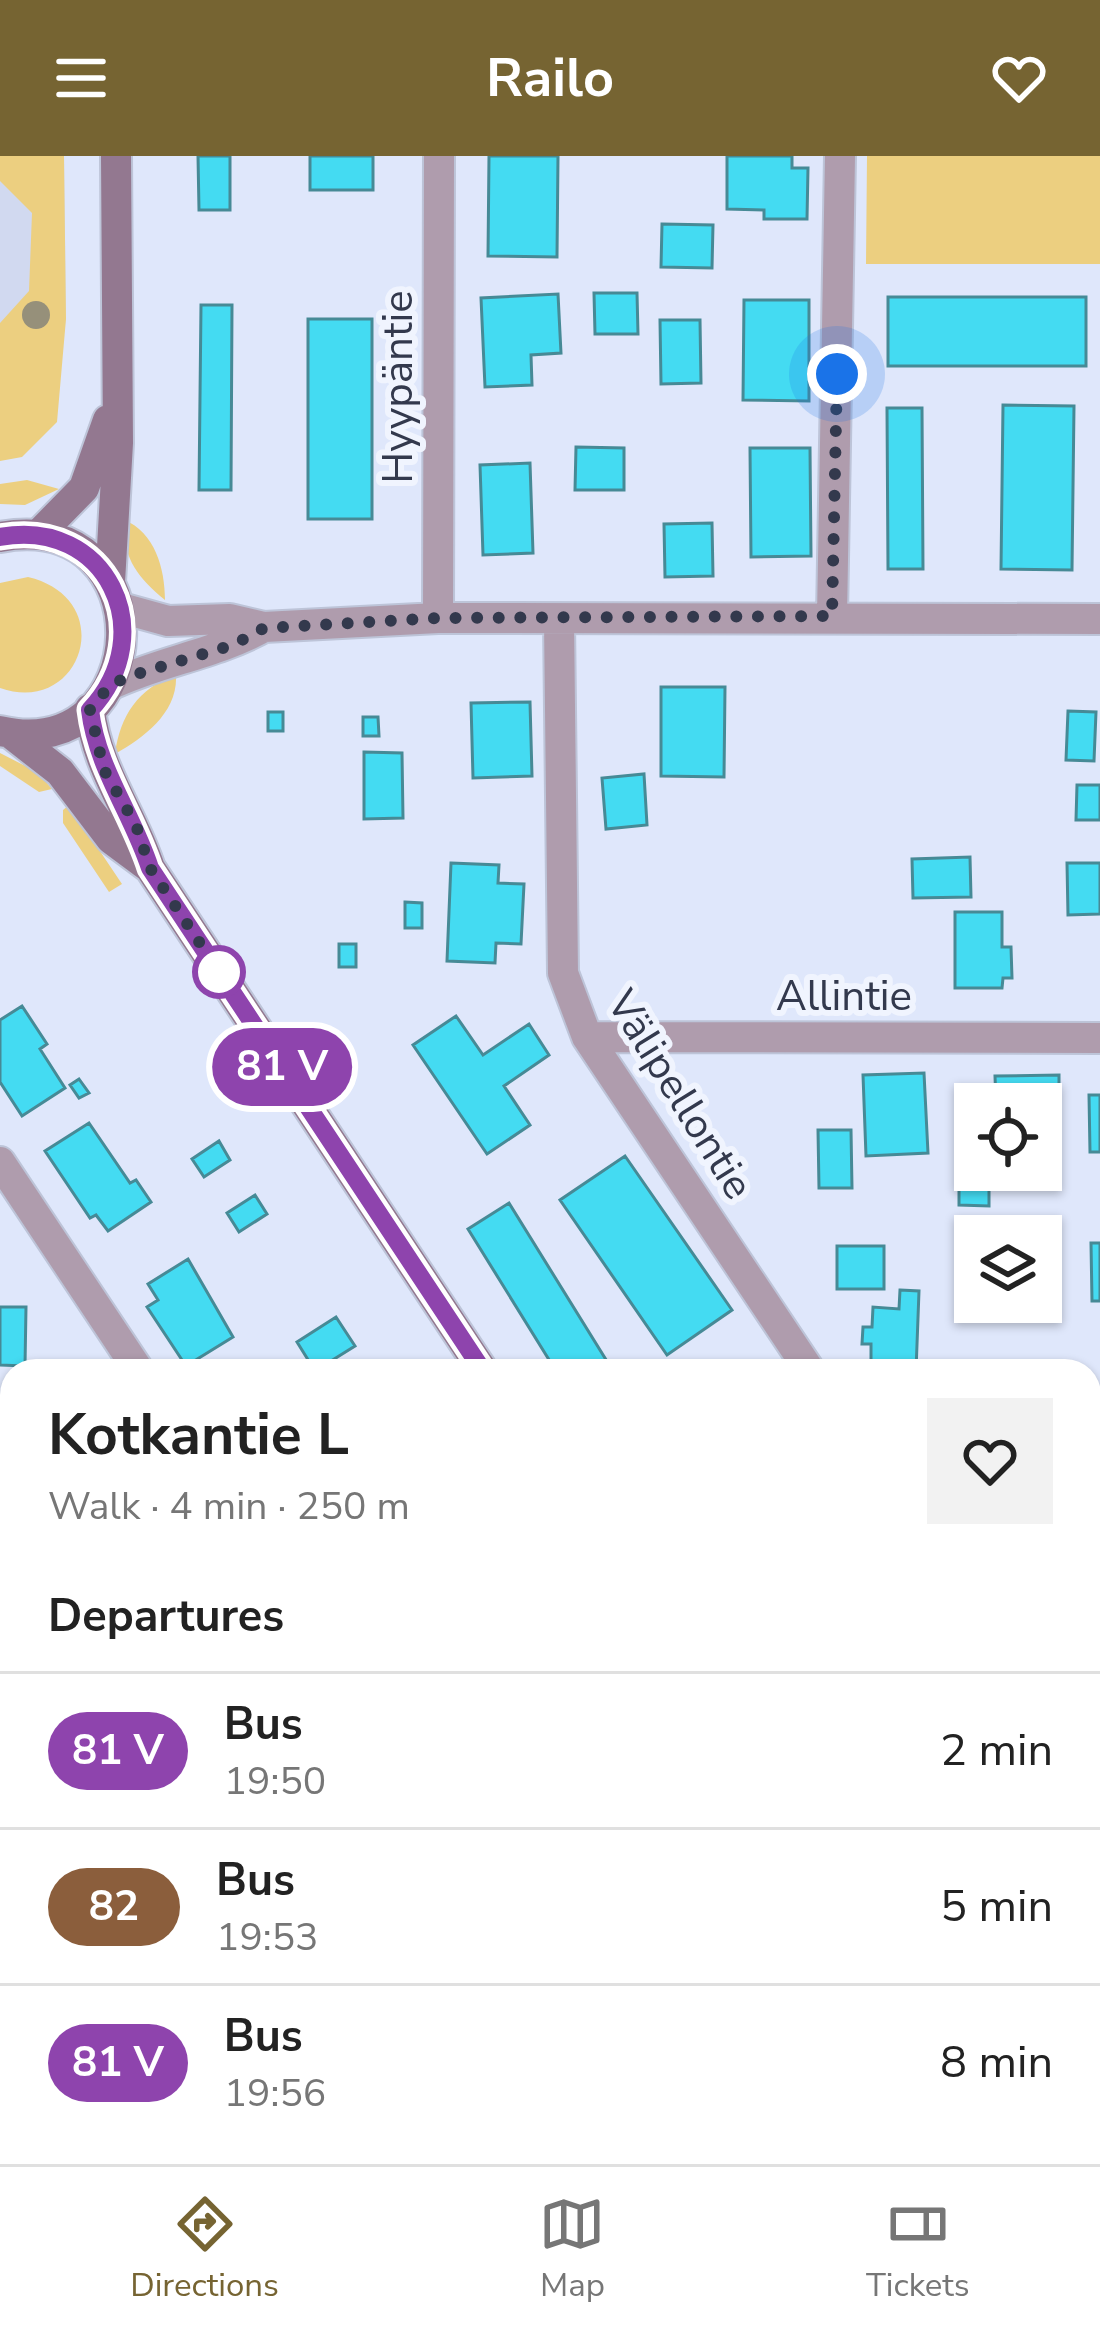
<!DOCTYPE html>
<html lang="en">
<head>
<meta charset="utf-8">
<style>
  :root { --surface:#fff; --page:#f2f2f2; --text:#222; --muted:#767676; --line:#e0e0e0; --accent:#766432 }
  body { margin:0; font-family:"Nunito Sans",sans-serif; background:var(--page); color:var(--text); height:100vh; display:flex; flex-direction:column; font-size:45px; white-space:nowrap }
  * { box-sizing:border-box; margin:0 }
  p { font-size:39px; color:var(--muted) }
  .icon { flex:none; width:66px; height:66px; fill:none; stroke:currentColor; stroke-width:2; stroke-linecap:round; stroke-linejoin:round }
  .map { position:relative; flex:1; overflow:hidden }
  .drawer { position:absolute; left:0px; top:1203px; width:1101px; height:807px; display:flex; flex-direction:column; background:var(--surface); border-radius:36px 36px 0 0; box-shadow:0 3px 9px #0004 }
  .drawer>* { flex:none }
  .badge { padding:0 24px; border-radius:39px; font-size:42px; line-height:78px }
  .buttons { position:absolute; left:954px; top:927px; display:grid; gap:24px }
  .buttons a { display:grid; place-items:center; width:108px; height:108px; border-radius:0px; background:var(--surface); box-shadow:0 3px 9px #0004; font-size:60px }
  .you { position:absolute; width:60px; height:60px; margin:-30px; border:9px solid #fff; border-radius:50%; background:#1a73e8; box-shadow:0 0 0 18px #1a73e833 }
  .map>.badge { position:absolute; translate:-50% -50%; box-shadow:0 0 0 6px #fff }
  h2 { padding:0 48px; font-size:45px; line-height:108px }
  .round { display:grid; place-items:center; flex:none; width:126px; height:126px; border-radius:0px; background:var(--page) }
  .head { display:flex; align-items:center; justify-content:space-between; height:204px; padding:0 48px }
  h1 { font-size:57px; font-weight:700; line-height:90px }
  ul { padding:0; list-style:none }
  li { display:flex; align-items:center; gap:36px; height:156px; padding:0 48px; border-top:3px solid var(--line) }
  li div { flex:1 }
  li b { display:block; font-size:45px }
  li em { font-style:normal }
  li .badge { min-width:132px; font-weight:700; text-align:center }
  header { display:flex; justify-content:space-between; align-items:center; height:156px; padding:0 48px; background:var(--accent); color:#fff; font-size:54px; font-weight:700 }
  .menu { display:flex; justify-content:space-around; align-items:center; height:168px; border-top:3px solid var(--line); background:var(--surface); font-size:33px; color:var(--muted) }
  .menu a { display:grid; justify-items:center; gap:6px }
  .menu .active { color:var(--accent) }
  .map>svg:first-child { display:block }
</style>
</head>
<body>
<header><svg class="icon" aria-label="menu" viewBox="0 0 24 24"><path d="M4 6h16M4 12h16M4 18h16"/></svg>Railo<svg class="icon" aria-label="heart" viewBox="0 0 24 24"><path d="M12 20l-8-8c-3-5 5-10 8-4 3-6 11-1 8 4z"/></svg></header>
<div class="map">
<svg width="1100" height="2008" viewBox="0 0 1100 2008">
  <rect width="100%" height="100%" fill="#dfe7fb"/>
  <!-- built -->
  <path fill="#d1d9f0" d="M0,0H64L66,163L58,208L0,256Z"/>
  <!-- green -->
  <path fill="#eccf80" d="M0,0H64L66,163L57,266L22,301L0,305V167L29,135L32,57L0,25Z
    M867,0H1100V108H866Z
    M27,324L59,333L25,349L0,348V328Z
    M124,364C155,376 165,413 165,444C137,421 122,401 124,364Z
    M28,421C120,443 82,561 0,532V427Z
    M176,519C178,556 145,581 115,598C120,560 138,532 176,519Z
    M0,597L37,616L52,633L39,636L0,610Z
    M69,649L122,728L109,736L63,667V654Z
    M1089,1879H1100V2008H1070L1063,1998H1089Z
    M0,1897H12V1969L0,1968Z
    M328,1998H415L421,2008H334Z"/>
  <!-- building -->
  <path fill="#44dbf2" stroke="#468a96" stroke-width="3" d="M198,0H230V54H199Z
    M310,0H373V34H310Z
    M489,0H558L557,101L488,100Z
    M727,0H792V12H808L807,63H764V54L727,53Z
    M662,68L713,69L712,112L661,111Z
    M594,137H637L638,178H595Z
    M558,138L561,197L531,199L532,229L485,231L481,142Z
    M888,141H1086V210H888Z
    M744,144H809V245L743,244Z
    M201,149H232L231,334H199Z
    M308,163H372V363H308Z
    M660,164H700L701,227L661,228Z
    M1003,249L1074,250L1072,414L1001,413Z
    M887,252H922L923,413H888Z
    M576,291L624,292V334H575Z
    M750,292H810L811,400L751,401Z
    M530,307L533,397L483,399L480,309Z
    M712,367L713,420L665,421L664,368Z
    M661,531H725L724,621L661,620Z
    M530,546L532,620L473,622L471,547Z
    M1068,555L1096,556L1094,605L1066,604Z
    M268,556H283V575H268Z
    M363,561H378L379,580H363Z
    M364,596L402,597L403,662L364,663Z
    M644,618L647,669L606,673L602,622Z
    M1077,629H1100V664H1076Z
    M970,701L971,741L913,742L912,703Z
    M451,707L499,709L498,727L524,728L521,788L496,787L495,807L447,805Z
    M1067,707H1100V758L1068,759Z
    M405,746L422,747V772H405Z
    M955,756H1002V791H1011L1012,822H1003L1002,832H955Z
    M339,788H356V811H339Z
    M22,850L47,888L40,893L65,932L22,960L0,926V864Z
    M456,860L483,899L529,868L549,899L504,930L530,969L487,998L413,889Z
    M924,917L928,997L866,1000L863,919Z
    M1059,919V976H1041V948H996L995,920Z
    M79,923L89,937L79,942L70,929Z
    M1089,939H1100V996H1090Z
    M89,967L130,1027L136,1024L151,1046L108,1075L96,1059L90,1062L45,995Z
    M818,974H851L852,1032H819Z
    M219,985L230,1004L204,1021L192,1003Z
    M625,1000L732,1154L667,1199L560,1044Z
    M959,1002H975V1014H989V1050L959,1049Z
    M255,1039L267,1058L239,1076L227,1057Z
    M509,1047L613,1215H556L468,1073Z
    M1091,1087H1100V1145H1092Z
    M837,1090H884V1133H837Z
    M188,1103L233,1181L186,1210L147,1151L158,1144L148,1128Z
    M900,1134L919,1135L916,1215L871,1213V1188H862L863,1171H872L873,1151L899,1153Z
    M0,1151H26L25,1210L0,1209Z
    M336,1161L355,1190L315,1215L297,1186Z
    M0,1314H5V1342H0Z
    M1096,1324H1100V1423H1096Z
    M1100,1485V1537L1089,1544V1492Z
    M1089,1681H1100V1761H1089Z
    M0,1734H12V1798H0Z
    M0,1849L12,1850V1878H0Z
    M113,1998H221V2008H112Z
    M548,1998H606L612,2008H554Z
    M686,1998H735L741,2008H692Z"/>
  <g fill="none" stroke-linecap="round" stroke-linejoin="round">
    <defs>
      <path id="street" d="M121,452L168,465L230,463L264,471L438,462L1100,463
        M832,461L840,0
        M438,462L439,0
        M559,464L563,817L587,881L810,1215
        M110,529C160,505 216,498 264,471
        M587,881L1100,882
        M0,1006L139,1215
        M1089,1262L1100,1263
        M1089,1627L1100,1637
        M0,1697L12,1698"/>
      <path id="secondary" d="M39,378L84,332L108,264
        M0,381C167,350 156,611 0,575
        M110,426L118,287L116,0
        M90,553C96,612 132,657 150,712L483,1215
        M10,577L60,616L111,683L150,712
        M1007,1998L1014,2008"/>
    </defs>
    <!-- street casing -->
    <use href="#street" stroke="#bdc4d8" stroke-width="34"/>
    <!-- secondary casing -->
    <use href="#secondary" stroke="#bdc4d8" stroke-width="34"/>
    <!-- street -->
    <use href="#street" stroke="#af9cad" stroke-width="30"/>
    <!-- secondary -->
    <use href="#secondary" stroke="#937890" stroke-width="30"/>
  </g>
  <!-- trees -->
  <circle fill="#96907a" cx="36" cy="159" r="14"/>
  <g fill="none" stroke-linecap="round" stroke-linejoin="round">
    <defs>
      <path id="line" d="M0,381C106,361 162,477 90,554C97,612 132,657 150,712L483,1215"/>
    </defs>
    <!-- line casing -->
    <use href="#line" stroke="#fff" stroke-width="27"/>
    <!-- line -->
    <use href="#line" stroke="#8e44ad" stroke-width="18"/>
    <!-- walk -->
    <path stroke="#33394d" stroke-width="12" stroke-dasharray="0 21.6" d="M219,816L227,828L150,712L136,669L104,614L90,554L110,529L130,520L233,489L264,472L438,462L832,460L837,218"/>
  </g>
  <!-- markers -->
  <circle fill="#fff" stroke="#8e44ad" stroke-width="6" cx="219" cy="816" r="24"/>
  <g text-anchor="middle" stroke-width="12" stroke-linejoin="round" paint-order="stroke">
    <!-- street labels -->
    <g font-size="42" fill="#33394d" stroke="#f0f4fe">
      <text transform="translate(397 231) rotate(-90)" y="15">Hyypäntie</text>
      <text x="844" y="854">Allintie</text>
      <text transform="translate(681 938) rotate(58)" y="15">Välipellontie</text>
    </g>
  </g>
</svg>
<div class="buttons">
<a><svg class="icon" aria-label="locate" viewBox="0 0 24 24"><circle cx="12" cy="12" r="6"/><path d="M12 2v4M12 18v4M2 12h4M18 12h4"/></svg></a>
<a><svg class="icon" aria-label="layers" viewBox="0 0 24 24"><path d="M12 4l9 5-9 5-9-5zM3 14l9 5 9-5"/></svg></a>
</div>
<div class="you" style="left:837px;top:218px"></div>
<b class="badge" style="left:282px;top:911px;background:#8e44ad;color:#fff">81 V</b>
<section class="drawer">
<div class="head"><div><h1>Kotkantie L</h1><p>Walk · 4 min · 250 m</p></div><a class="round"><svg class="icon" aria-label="heart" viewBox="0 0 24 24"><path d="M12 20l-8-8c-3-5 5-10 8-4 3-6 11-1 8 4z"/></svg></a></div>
<h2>Departures</h2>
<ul>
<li><span class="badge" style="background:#8e44ad;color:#fff">81 V</span><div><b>Bus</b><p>19:50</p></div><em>2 min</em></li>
<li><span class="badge" style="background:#8b5e3c;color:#fff">82</span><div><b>Bus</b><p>19:53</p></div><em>5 min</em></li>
<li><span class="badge" style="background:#8e44ad;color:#fff">81 V</span><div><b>Bus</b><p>19:56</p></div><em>8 min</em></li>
</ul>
</section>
</div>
<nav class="menu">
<a class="active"><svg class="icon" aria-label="directions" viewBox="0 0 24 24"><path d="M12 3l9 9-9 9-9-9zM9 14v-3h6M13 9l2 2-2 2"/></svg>Directions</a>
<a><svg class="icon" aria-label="map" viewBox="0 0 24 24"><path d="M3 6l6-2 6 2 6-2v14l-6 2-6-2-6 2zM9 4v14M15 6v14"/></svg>Map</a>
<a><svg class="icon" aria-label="tickets" viewBox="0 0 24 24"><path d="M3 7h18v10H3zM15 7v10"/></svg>Tickets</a>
</nav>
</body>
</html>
